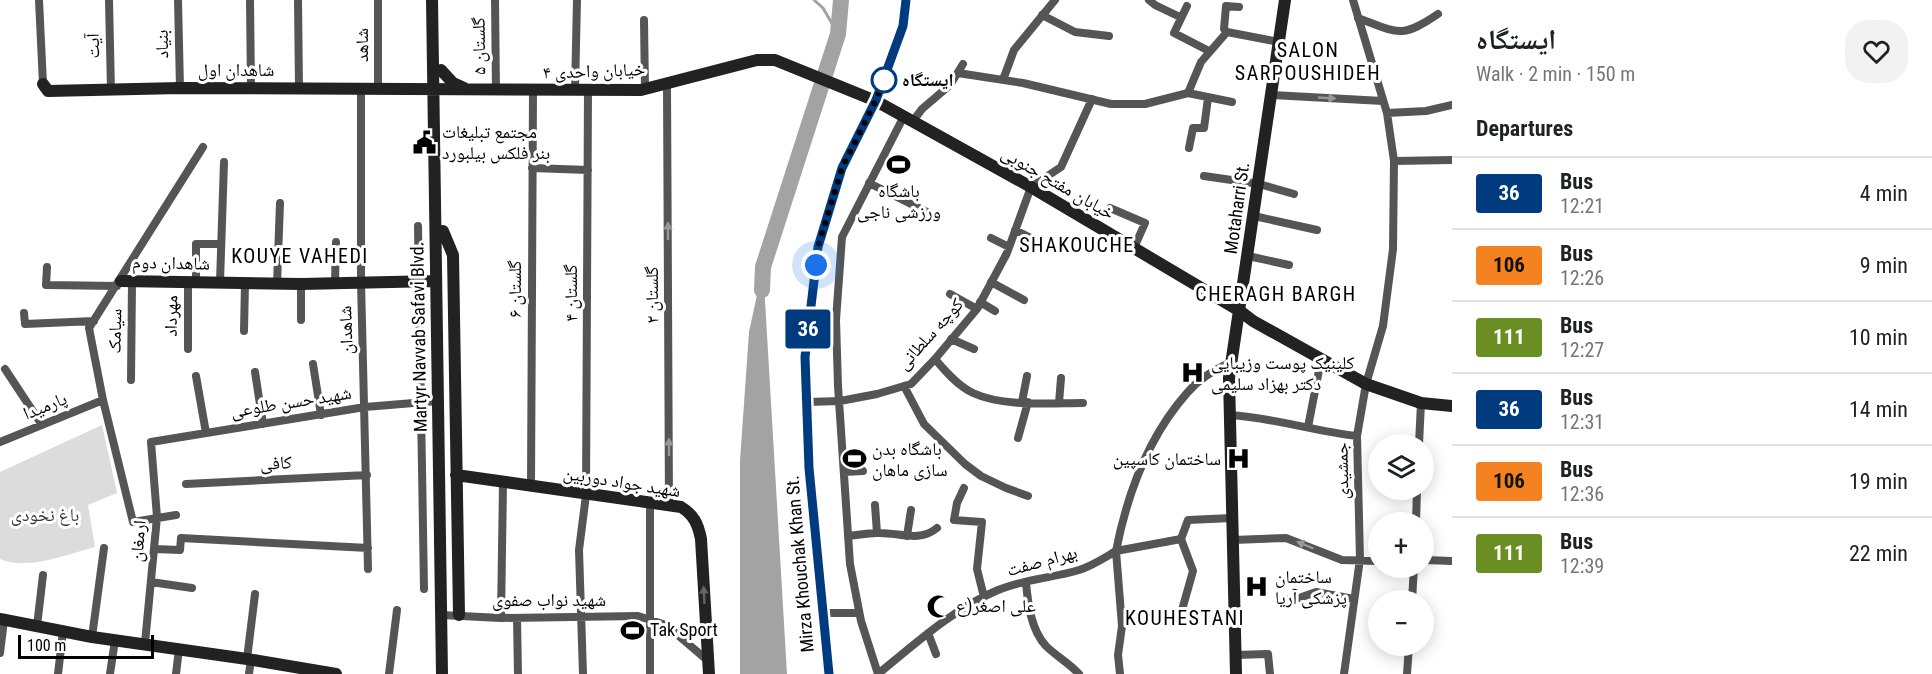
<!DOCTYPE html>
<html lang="en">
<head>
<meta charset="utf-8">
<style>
  :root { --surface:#fff; --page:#f2f2f2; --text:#202124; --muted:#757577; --line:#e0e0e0 }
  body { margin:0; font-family:"Roboto Condensed","Noto Naskh Arabic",sans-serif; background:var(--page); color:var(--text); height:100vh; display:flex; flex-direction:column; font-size:22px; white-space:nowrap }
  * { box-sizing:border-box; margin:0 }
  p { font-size:20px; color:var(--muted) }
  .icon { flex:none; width:33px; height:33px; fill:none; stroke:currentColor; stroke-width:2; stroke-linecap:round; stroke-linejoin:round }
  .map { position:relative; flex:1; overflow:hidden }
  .panel { display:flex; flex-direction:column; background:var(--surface); width:480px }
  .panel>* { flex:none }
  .badge { padding:0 12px; border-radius:4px; font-size:21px; line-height:39px }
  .buttons { position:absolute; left:1368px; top:434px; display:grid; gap:12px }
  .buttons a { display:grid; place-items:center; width:66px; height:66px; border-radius:50%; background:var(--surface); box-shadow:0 3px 15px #0003; font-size:30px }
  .scale { position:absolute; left:18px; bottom:15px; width:136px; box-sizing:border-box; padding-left:6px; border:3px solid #000; border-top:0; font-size:16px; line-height:21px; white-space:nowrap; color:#000; -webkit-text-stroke:4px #fff; paint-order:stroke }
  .you { position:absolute; width:30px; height:30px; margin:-15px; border:4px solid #fff; border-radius:50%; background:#1a73e8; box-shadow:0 0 0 9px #1a73e833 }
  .map>.badge { position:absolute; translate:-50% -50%; box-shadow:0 0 0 3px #fff }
  h2 { padding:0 24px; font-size:22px; line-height:54px }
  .round { display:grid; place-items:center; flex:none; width:63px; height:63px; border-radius:24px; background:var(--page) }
  .head { display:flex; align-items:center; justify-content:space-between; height:102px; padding:0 24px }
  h1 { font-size:28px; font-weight:700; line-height:45px }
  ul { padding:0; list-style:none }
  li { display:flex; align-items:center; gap:18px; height:72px; padding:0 24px; border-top:2px solid var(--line) }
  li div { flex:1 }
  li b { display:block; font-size:22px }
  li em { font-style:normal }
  li .badge { min-width:66px; font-weight:700; text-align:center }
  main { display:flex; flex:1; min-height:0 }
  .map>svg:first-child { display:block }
</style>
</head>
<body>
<main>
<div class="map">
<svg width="1452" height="674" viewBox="0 0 1452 674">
  <rect width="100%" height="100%" fill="#fff"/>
  <!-- green -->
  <path fill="#dcdcdc" d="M102,425L117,493L88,505L95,547C68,554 27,571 0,559V472Z"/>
  <!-- water -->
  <path fill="#a3a3a3" d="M763,267L787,674H740V461L749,332Z"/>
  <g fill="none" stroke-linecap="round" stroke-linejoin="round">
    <!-- stream -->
    <path stroke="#a3a3a3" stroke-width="3" d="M814,0L823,8L838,34"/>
    <!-- river -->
    <path stroke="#a3a3a3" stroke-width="16" d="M762,290L763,267L838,34L841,0"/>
    <!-- street -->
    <path stroke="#555" stroke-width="8" d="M39,0L43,84
      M109,0L111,91
      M178,0L180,88
      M250,0L251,88
      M298,0L299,88
      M495,0L496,91
      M1149,0L1155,5L1180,17
      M1187,6L1174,33L1209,51
      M1042,15L1075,32L1109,36
      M1358,18C1398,33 1401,39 1438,14
      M644,20L645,90
      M1227,32L1279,42
      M1227,32L1224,29L1226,6L1239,7
      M958,73L1023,83L1111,104H1145L1188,93L1232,102
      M1003,80L1014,50L1055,0
      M667,85L669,506
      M361,90V282L368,569
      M378,90V0
      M575,91L577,0
      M1188,93L1201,62L1227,32
      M1272,95L1383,101
      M1387,113L1426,111L1452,105
      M913,121L922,109L950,85L963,64
      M1189,148L1193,128H1204L1208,98
      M1394,161L1452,160
      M532,168L588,170
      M1204,176L1259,184L1294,194
      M869,183L927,212
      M1110,208L1145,223L1134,248
      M1254,216L1317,230
      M418,226L424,589
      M1015,230L1037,241
      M991,238L1009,247
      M1248,256L1289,265
      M47,267L46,285L117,286
      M196,282V244H221
      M220,282L224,162
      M991,282L1024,300
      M335,283L336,242
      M277,284L280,203
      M950,294L977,309
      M980,302L995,311
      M24,313L25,324L94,321
      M810,318L836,320
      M301,320V284
      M244,331L245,283
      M951,339L974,349
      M188,349V282
      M935,359C945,371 958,386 973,393C1003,407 1050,403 1083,403
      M313,364L321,415
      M5,369L42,425
      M255,372L263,424
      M196,376L206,433
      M131,380L132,282
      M904,386L924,424L965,464L981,476L1006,488L1028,496
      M807,402L840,401L877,394L911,384L935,359L977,309L1007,253L1031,187L1061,167L1092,99
      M1022,402L1027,376
      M1059,403L1061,378
      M1230,415C1275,418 1313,431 1357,436
      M1308,427L1321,360
      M1018,438L1028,402
      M0,442L103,400
      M1419,444L1421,403
      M844,472L863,471
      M186,484L367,475
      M531,487L533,91
      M964,488L957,503L954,520L982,522L977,569L984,597
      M875,505L877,533
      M176,515L133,522L103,400L89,328L203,147
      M1416,522L1417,489
      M848,536C858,535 868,533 877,533C899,532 919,543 937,528
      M907,536L911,510
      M1181,539L1193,571L1182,610
      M1233,540L1286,538L1342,560L1378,561
      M155,549L180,550L181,538L368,548
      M1424,560L1452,561
      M151,582L192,588
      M1026,583C1028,604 1031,630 1046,646C1056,656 1069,663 1079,674
      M1412,600L1414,567
      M1281,601L1299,598L1316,592L1354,599
      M823,613H859
      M441,615L501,618L638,616L666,625L707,660
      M501,618L503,483
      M517,618L518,674
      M37,626L43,575
      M928,633L936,654
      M92,637L104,548
      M145,643L157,517L151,442L365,407L438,401
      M0,653L4,620
      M1235,655L1268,654L1270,674
      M247,659L255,594
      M58,674L63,631
      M110,674L115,640
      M176,674L179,649
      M249,674L251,659
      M389,674L397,610
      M583,674L579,550L586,495L588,90
      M650,674V503
      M878,674L861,621L850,564L838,386L836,320L842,237L904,116
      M878,674C916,643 953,609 998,590C1024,579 1053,578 1079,570C1092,566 1104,558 1116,551C1127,495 1149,436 1187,393C1199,379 1215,369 1232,362
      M1120,674L1118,655L1122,626L1116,551L1181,539L1188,520L1232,518
      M1344,674L1360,559L1357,436L1366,384L1383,326L1393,249L1394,161L1387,113L1353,0
      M1407,674L1409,645"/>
    <!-- secondary -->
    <path stroke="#222" stroke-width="12" d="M432,0L442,674
      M441,70L453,83L464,88
      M43,84L48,91L180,88L641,90L757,60H775L876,101L1031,187L1240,311L1253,321L1366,384L1421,403L1452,406
      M443,231L453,255L459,615
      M121,281L301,284L436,281
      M456,475L681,507C694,515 698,524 701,539L709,674
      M0,619L92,637L247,659L336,674
      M829,674L809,468L805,357L818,247L842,167L876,101L903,26L906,0
      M1236,674L1229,378L1285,0"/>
  </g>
  <!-- one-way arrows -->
  <defs><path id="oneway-solid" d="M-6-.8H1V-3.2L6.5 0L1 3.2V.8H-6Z" transform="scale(1.5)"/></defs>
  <g fill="#999">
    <use href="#oneway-solid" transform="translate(1327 98) rotate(3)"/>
    <use href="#oneway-solid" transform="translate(668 231) rotate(-90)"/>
    <use href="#oneway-solid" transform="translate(669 447) rotate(-90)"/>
    <use href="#oneway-solid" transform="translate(1305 545) rotate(-157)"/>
  </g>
  <use fill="#646464" href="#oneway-solid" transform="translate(704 595) rotate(-93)"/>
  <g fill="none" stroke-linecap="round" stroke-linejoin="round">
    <defs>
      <path id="line" d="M829,674L809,468L805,357L818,247L842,168L876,100L903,26L906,0"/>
    </defs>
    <!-- line casing -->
    <use href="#line" stroke="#fff" stroke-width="14"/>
    <!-- line -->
    <use href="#line" stroke="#003b80" stroke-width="9"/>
    <!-- walk -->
    <path stroke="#000" stroke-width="6" stroke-dasharray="0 10.8" d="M816,265L818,247L842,168L876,100L884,80"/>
  </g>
  <!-- icons -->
  <defs>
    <symbol id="civic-bare" viewBox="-9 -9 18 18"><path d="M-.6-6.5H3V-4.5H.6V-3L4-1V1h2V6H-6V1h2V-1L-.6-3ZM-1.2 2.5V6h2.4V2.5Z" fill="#000" stroke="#fff" stroke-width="2.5" paint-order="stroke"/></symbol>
    <symbol id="stadium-bare" viewBox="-9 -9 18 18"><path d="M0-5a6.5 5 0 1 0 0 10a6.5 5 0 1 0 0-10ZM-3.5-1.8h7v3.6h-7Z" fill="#000" stroke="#fff" stroke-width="2.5" paint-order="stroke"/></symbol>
    <symbol id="hospital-bare" viewBox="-9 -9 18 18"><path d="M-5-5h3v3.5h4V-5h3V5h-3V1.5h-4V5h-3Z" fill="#000" stroke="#fff" stroke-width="2.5" paint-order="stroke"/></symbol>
    <symbol id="mosque-bare" viewBox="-9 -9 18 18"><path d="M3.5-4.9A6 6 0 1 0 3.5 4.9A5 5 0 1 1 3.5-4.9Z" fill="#000" stroke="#fff" stroke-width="2.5" paint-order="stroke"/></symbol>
  </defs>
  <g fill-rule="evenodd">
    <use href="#civic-bare" x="408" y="126" width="33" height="33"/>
    <use href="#stadium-bare" x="882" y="148" width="33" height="33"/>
    <use href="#hospital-bare" x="1176" y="356" width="33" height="33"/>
    <use href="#stadium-bare" x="838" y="442" width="33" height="33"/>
    <use href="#hospital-bare" x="1222" y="442" width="33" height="33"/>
    <use href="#hospital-bare" x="1240" y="570" width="33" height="33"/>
    <use href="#mosque-bare" x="922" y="590" width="33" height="33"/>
    <use href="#stadium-bare" x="616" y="614" width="33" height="33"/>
  </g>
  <!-- markers -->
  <circle fill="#fff" stroke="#003b80" stroke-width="3" cx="884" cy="80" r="12"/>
  <g text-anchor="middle" stroke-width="6" stroke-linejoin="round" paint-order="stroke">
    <!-- street labels -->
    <g font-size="18" fill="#000" stroke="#fff">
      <text transform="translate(162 44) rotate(-91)" y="6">بنیاد</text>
      <text transform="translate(362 45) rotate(-90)" y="6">شاهد</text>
      <text transform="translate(93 46) rotate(-91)" y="6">آیت</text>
      <text transform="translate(479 46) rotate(-91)" y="6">گلستان ۵</text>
      <text x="236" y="76">شاهدان اول</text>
      <text transform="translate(594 71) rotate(-2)" y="6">خیابان واحدی ۴</text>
      <text transform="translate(1058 183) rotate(30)" y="6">خیابان مفتح جنوبی</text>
      <text transform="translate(1237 208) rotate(-82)" y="6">Motaharri St.</text>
      <text transform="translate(171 263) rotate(1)" y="6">شاهدان دوم</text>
      <text transform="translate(515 289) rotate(-90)" y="6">گلستان ۶</text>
      <text transform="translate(571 293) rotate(-90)" y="6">گلستان ۴</text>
      <text transform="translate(652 295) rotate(-90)" y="6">گلستان ۲</text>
      <text transform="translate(171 316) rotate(-89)" y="6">مهرداد</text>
      <text transform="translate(346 330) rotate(-92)" y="6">شاهدان</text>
      <text transform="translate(115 331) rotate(-89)" y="6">سیامک</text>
      <text transform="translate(930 334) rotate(-48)" y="6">کوچه سلطانی</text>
      <text transform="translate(419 337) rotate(-91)" y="6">Martyr Navvab Safavi Blvd.</text>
      <text transform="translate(291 402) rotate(-9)" y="6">شهید حسن طلوعی</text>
      <text transform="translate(45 406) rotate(-22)" y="6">پارمیدا</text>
      <text transform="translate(276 463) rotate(-3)" y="6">کافی</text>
      <text transform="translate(1342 471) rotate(-91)" y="6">جمشیدی</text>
      <text transform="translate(622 482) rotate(9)" y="6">شهید جواد دوربین</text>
      <text transform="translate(138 541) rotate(-85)" y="6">ارمغان</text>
      <text transform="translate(1042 561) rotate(-15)" y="6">بهرام صفت</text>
      <text transform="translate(800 564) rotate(-95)" y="6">Mirza Khouchak Khan St.</text>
      <text x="549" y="606">شهید نواب صفوی</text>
    </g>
    <!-- stop labels -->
    <g font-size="18" font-weight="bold" fill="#000" stroke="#fff" text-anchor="start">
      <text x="902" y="86">ایستگاه</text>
    </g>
    <!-- poi labels -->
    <g font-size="18" fill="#000" stroke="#fff" text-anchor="start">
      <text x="442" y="138">مجتمع تبلیغات<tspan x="442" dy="21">بنر فلکس بیلبورد</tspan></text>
      <text x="899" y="197" text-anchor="middle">باشگاه<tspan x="899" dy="21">ورزشی ناجی</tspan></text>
      <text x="1211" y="369">کلینیک پوست وزیبایی<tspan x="1211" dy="21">دکتر بهزاد سلیمی</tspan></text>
      <text x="872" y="455">باشگاه بدن<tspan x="872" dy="21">سازی ماهان</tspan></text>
      <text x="1221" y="465" text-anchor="end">ساختمان کاسپین</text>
      <text x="1275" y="583">ساختمان<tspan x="1275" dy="21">پزشکی آریا</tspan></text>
      <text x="956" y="612">علی اصغر(ع</text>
      <text x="650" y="636">Tak Sport</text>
    </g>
    <!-- park labels -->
    <g font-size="18" fill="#333" stroke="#fff">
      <text x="45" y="521">باغ نخودی</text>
    </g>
    <!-- neighbourhood labels -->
    <g font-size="20" letter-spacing="1.5" fill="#000" stroke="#fff">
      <text x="1308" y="57">SALON<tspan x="1308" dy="23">SARPOUSHIDEH</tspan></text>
      <text x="1077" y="252">SHAKOUCHE</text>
      <text x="300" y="263">KOUYE VAHEDI</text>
      <text x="1276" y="301">CHERAGH BARGH</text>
      <text x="1185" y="625">KOUHESTANI</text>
    </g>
  </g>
</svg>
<div class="buttons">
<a><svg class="icon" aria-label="layers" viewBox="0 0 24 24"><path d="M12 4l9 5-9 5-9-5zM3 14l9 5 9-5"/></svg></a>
<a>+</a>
<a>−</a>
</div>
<div class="scale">100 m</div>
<div class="you" style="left:816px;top:265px"></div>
<b class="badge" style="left:808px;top:329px;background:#003b80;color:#fff">36</b>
</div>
<section class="panel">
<div class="head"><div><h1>ایستگاه</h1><p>Walk · 2 min · 150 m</p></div><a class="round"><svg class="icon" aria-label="heart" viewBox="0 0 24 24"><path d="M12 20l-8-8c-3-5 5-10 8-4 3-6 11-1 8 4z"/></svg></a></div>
<h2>Departures</h2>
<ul>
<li><span class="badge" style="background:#003b80;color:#fff">36</span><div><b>Bus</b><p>12:21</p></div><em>4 min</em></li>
<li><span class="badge" style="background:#f58220;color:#111">106</span><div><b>Bus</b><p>12:26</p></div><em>9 min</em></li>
<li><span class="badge" style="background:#6b8e23;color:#fff">111</span><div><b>Bus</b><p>12:27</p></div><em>10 min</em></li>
<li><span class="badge" style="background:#003b80;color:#fff">36</span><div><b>Bus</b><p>12:31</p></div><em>14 min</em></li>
<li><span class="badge" style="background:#f58220;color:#111">106</span><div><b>Bus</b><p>12:36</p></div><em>19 min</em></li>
<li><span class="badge" style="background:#6b8e23;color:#fff">111</span><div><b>Bus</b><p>12:39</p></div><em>22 min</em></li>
</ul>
</section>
</main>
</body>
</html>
